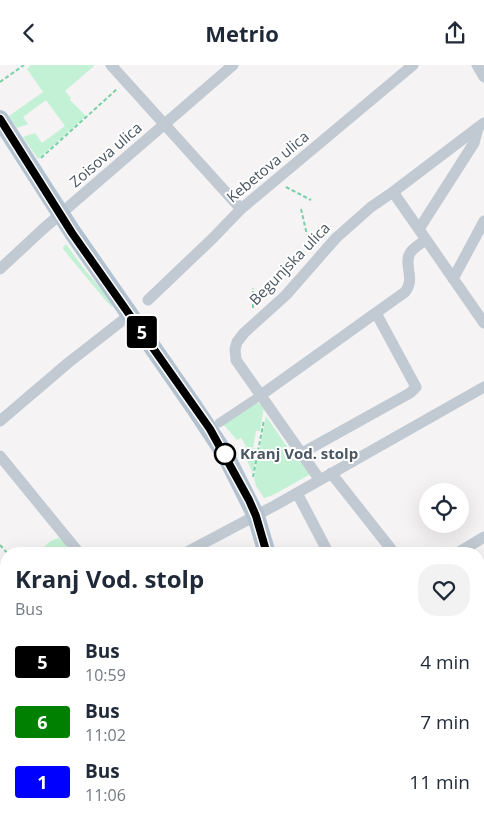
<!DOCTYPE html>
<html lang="en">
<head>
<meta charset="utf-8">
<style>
  :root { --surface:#fff; --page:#f2f2f3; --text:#1f2937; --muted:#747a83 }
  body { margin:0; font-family:"Open Sans",sans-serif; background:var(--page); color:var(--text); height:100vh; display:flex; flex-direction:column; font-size:19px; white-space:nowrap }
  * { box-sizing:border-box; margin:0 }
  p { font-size:16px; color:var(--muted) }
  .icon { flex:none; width:28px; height:28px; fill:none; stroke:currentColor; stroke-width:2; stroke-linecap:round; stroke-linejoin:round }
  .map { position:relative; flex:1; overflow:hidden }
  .panel { position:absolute; left:0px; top:482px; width:485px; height:276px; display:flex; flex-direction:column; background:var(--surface); border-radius:20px 20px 0 0; box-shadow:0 5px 20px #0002 }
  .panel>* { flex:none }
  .badge { padding:0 10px; border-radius:4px; font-size:18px; line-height:32px }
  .fabs { position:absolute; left:419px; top:418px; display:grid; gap:10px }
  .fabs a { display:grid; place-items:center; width:50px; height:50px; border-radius:50%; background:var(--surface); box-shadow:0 5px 20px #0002; font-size:25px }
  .map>.badge { position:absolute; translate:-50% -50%; box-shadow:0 0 0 2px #fff }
  .round { display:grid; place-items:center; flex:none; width:52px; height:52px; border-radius:20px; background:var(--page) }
  .headline { display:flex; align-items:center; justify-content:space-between; height:85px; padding:0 15px }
  h1 { font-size:24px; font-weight:700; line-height:38px }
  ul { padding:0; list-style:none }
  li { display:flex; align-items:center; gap:15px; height:60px; padding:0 15px }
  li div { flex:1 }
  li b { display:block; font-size:19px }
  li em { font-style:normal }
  li .badge { min-width:55px; font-weight:700; text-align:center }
  header { display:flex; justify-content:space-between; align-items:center; height:65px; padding:0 15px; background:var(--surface); font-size:22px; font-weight:700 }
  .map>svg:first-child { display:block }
</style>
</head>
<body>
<header><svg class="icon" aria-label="back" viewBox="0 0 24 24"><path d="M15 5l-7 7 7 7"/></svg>Metrio<svg class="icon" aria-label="share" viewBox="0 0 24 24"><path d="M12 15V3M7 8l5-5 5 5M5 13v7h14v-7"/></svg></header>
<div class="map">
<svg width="484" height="758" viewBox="0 0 484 758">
  <rect width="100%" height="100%" fill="#f5f3f3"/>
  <!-- green -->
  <path fill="#c3f1d5" d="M31,0H93L94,1L65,26L71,33L70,35L86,51L38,94L23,72L35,68L42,78L65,61L46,35L23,52L28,59L17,63L9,51L43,27L27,4Z
    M66,179L85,205L113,238L115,242L111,241L106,236L63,184V182Z
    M256,337L264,342L260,366H256L253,383L257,384L253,409L242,384L246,381L241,373L237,375L223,359Z
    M266,351L292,389L299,391L309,407V410L273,430L264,433L256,421L254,413Z
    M58,473C65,475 69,482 65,489H35L51,476Z"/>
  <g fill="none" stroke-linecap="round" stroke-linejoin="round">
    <!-- path -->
    <path stroke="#7ad0a6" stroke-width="2" stroke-dasharray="4 2.5" stroke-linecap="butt" d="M0,17L24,0
      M41,93L117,24
      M286,122L311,135
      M301,144L310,183
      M253,243V223
      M253,412L264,355
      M0,480L8,489
      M479,527L484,528"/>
    <!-- pedestrian -->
    <path stroke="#c1cad2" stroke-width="9" d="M219,358L261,330"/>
    <!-- minor -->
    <path stroke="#c1cad2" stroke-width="11" d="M111,0L241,144
      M477,0L484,12
      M393,127L484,58
      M419,164L474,78L478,63
      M0,204L43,164L233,0
      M453,214L484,156
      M148,235L213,173L241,144L413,0
      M261,330L405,227C416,213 403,200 410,188C414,182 421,178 426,175
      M0,356L68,298L123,255
      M302,388L410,328L416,322L376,248
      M0,391L80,489
      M331,408L395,489
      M320,415L236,295L235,284L237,277L244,268L286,230L336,173L371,142L393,127L484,258
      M297,428L329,489
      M183,489L274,441L484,322
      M456,489L484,472
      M0,615L6,617
      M479,636L484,633
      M479,690L482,707
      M0,698L6,689
      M158,758L183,752"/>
    <!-- primary -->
    <path stroke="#b3c2d1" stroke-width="18" d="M0,54L73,168L194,342L225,389L256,451L267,489
      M321,752L322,758"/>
  </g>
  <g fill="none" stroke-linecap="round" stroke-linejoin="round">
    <defs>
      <path id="line" d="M0,54L72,168L210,364L249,435L256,451L267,489"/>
    </defs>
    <!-- line casing -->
    <use href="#line" stroke="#fff" stroke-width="11"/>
    <!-- line -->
    <use href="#line" stroke="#000" stroke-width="8"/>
  </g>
  <!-- markers -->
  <circle fill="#fff" stroke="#000" stroke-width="2.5" cx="225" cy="389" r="10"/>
  <g text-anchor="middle" stroke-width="4" stroke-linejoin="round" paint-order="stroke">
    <!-- street labels -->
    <g font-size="15" fill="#4a5661" stroke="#fff">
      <text transform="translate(106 90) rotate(-41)" y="5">Zoisova ulica</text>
      <text transform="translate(268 102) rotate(-40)" y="5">Kebetova ulica</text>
      <text transform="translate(290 199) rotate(-46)" y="5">Begunjska ulica</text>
    </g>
    <!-- stop labels -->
    <g font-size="15" font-weight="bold" fill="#4a5661" stroke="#fff" text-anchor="start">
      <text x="240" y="394">Kranj Vod. stolp</text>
    </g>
  </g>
</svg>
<div class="fabs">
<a><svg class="icon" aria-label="locate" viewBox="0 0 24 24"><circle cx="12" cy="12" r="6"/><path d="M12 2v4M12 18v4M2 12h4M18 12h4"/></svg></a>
</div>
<b class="badge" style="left:142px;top:267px;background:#000;color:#fff">5</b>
<section class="panel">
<div class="headline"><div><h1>Kranj Vod. stolp</h1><p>Bus</p></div><a class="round"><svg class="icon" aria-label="heart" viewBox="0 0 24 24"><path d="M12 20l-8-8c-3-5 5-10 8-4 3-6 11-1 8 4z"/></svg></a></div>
<ul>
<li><span class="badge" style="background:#000;color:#fff">5</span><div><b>Bus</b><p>10:59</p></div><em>4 min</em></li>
<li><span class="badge" style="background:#008000;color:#fff">6</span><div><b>Bus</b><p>11:02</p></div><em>7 min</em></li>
<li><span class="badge" style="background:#00f;color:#fff">1</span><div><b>Bus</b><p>11:06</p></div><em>11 min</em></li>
</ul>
</section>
</div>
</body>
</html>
